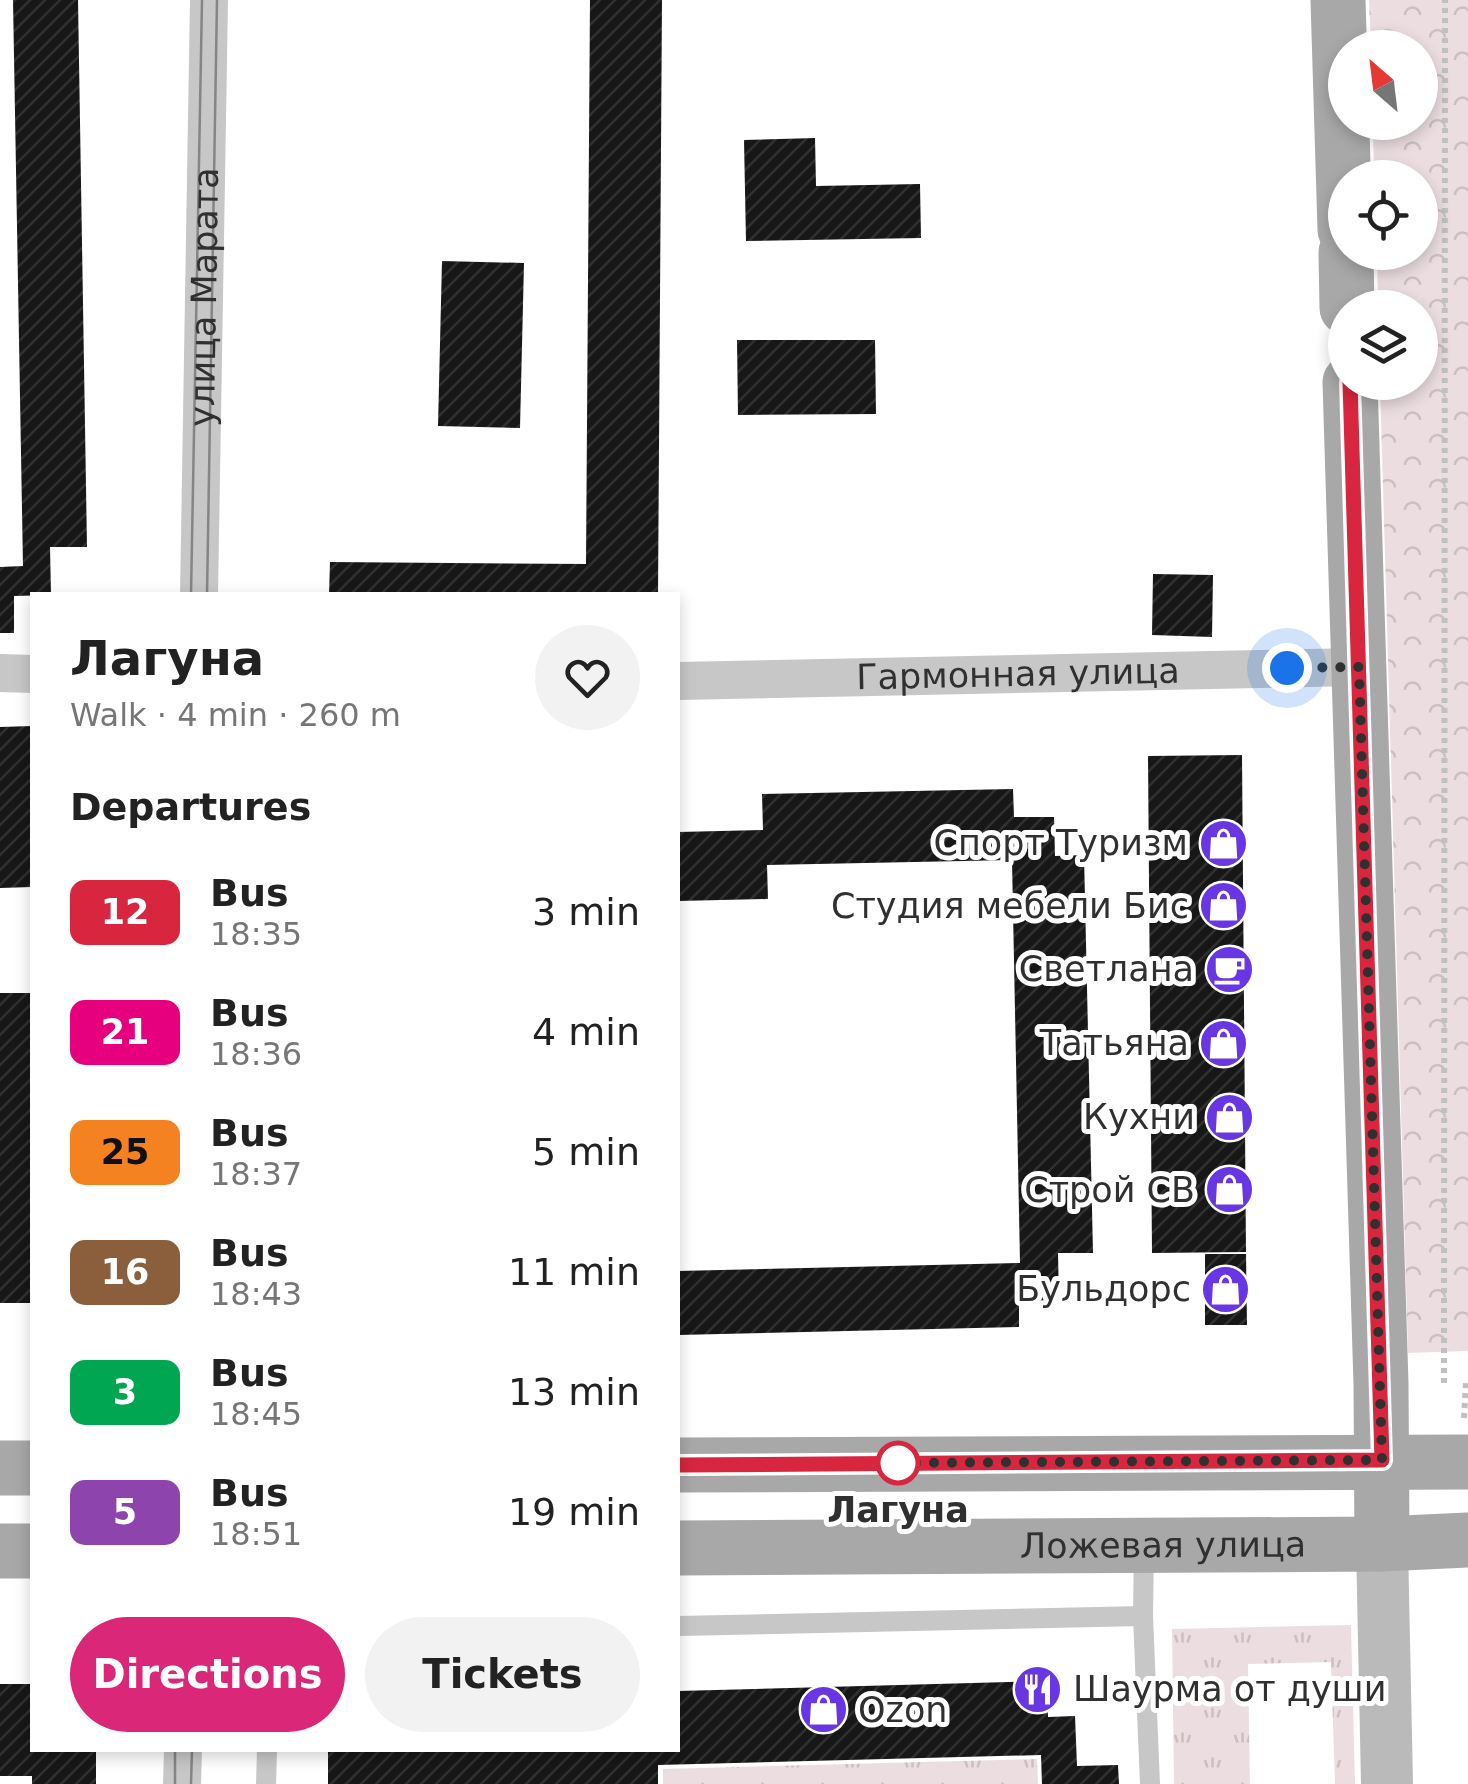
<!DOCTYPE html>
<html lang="en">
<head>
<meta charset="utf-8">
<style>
  :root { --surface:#fff; --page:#f2f2f2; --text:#222; --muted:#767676; --accent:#db2777 }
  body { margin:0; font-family:"DejaVu Sans",sans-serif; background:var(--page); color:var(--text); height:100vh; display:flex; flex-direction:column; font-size:38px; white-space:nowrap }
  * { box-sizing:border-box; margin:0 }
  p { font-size:32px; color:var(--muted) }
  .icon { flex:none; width:55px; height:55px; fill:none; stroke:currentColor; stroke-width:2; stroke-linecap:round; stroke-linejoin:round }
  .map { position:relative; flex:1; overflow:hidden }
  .drawer { position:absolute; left:30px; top:592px; width:650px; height:1160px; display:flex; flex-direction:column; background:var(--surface); border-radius:0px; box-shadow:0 5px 15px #0003 }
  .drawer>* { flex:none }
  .badge { padding:0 20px; border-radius:15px; font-size:35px; line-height:65px }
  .needle { width:65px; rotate:332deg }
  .controls { position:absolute; left:1328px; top:30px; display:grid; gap:20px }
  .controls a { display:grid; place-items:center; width:110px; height:110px; border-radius:50%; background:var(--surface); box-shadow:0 5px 15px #0003; font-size:50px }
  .you { position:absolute; width:50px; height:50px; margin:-25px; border:8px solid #fff; border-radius:50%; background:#1a73e8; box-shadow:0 0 0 15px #1a73e833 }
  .map>.badge { position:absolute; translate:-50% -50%; box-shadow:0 0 0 5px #fff }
  h2 { padding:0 40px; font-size:38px; line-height:90px }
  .round { display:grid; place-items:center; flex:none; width:105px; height:105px; border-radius:52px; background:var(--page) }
  .head { display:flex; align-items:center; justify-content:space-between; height:170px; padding:0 40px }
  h1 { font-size:48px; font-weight:600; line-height:75px }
  .button { display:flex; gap:20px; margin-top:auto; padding:20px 40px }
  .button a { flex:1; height:115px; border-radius:60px; background:var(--accent); color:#fff; font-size:40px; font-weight:600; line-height:115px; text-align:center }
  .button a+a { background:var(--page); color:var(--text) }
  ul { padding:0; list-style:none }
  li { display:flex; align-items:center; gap:30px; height:120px; padding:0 40px }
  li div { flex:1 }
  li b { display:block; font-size:38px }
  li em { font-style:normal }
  li .badge { min-width:110px; font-weight:700; text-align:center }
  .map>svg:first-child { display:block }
</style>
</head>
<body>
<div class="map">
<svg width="1468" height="1784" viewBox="0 0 1468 1784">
  <defs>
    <pattern id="grass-tufts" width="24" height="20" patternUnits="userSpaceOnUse" patternTransform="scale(2.5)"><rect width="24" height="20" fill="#ecdee0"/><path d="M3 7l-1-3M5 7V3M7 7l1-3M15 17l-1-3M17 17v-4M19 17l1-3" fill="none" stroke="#cbbfc0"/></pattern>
    <pattern id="park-crowns" width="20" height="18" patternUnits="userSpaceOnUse" patternTransform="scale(2.5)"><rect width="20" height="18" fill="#ecdee0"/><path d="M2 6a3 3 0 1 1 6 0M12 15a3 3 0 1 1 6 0" fill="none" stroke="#cbbfc0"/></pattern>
    <pattern id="building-hatch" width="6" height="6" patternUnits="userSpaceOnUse" patternTransform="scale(2.5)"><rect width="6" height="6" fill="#171717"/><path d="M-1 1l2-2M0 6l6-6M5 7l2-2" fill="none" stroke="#303030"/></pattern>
  </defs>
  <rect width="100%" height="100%" fill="#fff"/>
  <!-- grass -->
  <path fill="url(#grass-tufts)" d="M1351,1625L1355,1784H1335L1331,1662L1248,1664L1250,1784H1174L1172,1629Z
    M1037,1759L1038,1784H663V1769Z"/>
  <!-- park -->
  <path fill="url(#park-crowns)" d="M1369,0H1468V1351L1408,1353L1380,383L1420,382V308L1378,307L1377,253L1420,252V178L1374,177L1373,123L1420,122V48L1371,47Z"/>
  <!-- building -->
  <path fill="url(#building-hatch)" d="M13,0H78L87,547H50L51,595L14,596V633H0V567L23,566Z
    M590,0H662L658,595H329L330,562L586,564Z
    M815,138L816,186L920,184L921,238L746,241L744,140Z
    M442,261L524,263L520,428L438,426Z
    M737,340H875L876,414L738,415Z
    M1153,574L1213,575L1212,637L1152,635Z
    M32,726V887L0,888V727Z
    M1242,755L1246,1252L1152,1253L1148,756Z
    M1013,789L1014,817H1054L1055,856L1084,855L1093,1253H1058L1059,1301H1019V1327L678,1335V1271L1020,1263L1012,860L767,865L768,899L678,901V832L763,830L762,794Z
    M0,993H32V1303H0Z
    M1205,1254H1246L1247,1325H1205Z
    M1047,1681L1048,1717L1075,1716L1077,1766L1118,1765L1119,1784H1042L1041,1755L658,1765V1784H328V1750H678V1691Z
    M0,1684H32V1750H96V1784H32V1776H0Z"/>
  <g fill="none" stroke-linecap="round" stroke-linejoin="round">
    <!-- path -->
    <path stroke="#c0c0c0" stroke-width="6" stroke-dasharray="5 5" stroke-linecap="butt" d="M1444,1383L1445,0
      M1464,1418L1466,1382"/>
    <!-- lane -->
    <path stroke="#c7c7c7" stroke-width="20" d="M1143,1616L1144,1548
      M678,1626L1143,1616L1150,1784
      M266,1784L267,1750"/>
    <!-- street -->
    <g stroke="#c7c7c7" stroke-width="38">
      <path id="s1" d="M199,595L209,0"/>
      <path d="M0,673L32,674"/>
      <path id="s2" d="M678,681L1359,667"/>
      <path d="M182,1784L183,1750"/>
    </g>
    <!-- secondary -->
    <path stroke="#bababa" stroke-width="52" d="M1382,1544L1387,1784"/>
    <!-- primary -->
    <g stroke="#a8a8a8" stroke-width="55">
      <path d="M1338,0L1345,230"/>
      <path d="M1346,252L1347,308"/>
      <path d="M1350,382L1381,1384L1382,1544"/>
      <path d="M678,1465L1468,1462"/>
      <path d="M0,1468H32"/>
      <path id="s3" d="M678,1548L1382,1544L1468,1540"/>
      <path d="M0,1551H32"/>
    </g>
    <!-- tram -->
    <path stroke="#858585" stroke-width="2.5" d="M191,595L202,0
      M207,595L217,0
      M175,1784V1750
      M191,1784L192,1750"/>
  </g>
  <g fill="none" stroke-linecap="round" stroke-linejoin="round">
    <defs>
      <path id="line" d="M678,1465L1382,1460L1350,382"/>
    </defs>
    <!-- line casing -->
    <use href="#line" stroke="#fff" stroke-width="22"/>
    <!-- line -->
    <use href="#line" stroke="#d7263d" stroke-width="15"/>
    <!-- walk -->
    <path stroke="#303030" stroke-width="10" stroke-dasharray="0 18" d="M898,1463L1382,1460L1359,667L1287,668"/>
  </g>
  <!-- icons -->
  <defs>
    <symbol id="shop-disc" viewBox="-11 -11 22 22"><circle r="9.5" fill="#6836e2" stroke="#fff"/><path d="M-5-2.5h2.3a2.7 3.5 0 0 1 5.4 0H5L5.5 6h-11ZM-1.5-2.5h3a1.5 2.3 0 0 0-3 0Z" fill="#fff"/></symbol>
    <symbol id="cafe-disc" viewBox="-11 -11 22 22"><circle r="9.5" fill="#6836e2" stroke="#fff"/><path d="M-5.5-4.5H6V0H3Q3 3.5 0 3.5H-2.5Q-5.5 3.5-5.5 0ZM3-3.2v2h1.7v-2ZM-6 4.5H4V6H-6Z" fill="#fff"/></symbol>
    <symbol id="restaurant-disc" viewBox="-11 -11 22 22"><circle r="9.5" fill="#6836e2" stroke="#fff"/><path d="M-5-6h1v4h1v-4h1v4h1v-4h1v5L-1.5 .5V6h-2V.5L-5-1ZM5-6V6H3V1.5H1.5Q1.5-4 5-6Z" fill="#fff"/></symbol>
  </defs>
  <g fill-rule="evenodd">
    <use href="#shop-disc" x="1196" y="816" width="55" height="55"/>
    <use href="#shop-disc" x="1196" y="878" width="55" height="55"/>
    <use href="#cafe-disc" x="1202" y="942" width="55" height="55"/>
    <use href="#shop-disc" x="1196" y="1016" width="55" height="55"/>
    <use href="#shop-disc" x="1202" y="1090" width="55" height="55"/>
    <use href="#shop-disc" x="1202" y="1162" width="55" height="55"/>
    <use href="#shop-disc" x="1198" y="1262" width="55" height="55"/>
    <use href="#restaurant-disc" x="1010" y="1662" width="55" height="55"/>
    <use href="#shop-disc" x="796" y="1682" width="55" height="55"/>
  </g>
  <!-- markers -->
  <circle fill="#fff" stroke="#d7263d" stroke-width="5" cx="898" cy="1463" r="20"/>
  <g text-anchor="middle" stroke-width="10" stroke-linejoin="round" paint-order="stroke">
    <!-- street labels -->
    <g font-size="35" fill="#303030" stroke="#fff">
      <text dy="12" stroke="none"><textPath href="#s1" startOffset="298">улица Марата</textPath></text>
      <text dy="12" stroke="none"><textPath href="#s2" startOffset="340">Гармонная улица</textPath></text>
      <text dy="12" stroke="none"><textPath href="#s3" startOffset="485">Ложевая улица</textPath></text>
    </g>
    <!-- poi labels -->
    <g font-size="35" fill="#303030" stroke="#fff" text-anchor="end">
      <text x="1188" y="855">Спорт Туризм</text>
      <text x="1189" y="918">Студия мебели Бис</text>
      <text x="1194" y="981">Светлана</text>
      <text x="1189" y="1055">Татьяна</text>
      <text x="1195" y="1129">Кухни</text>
      <text x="1195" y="1202">Строй СВ</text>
      <text x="1191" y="1301">Бульдорс</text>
      <text x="1073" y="1701" text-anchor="start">Шаурма от души</text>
      <text x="858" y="1722" text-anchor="start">Ozon</text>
    </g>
    <!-- stop labels -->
    <g font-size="35" font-weight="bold" fill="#303030" stroke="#fff">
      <text x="898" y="1522">Лагуна</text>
    </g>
  </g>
</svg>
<div class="controls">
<a><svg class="needle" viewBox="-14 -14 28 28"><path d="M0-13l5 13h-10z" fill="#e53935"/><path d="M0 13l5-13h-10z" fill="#767676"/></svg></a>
<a><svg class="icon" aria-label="locate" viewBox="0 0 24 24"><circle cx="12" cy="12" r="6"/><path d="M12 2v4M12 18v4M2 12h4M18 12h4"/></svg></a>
<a><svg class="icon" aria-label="layers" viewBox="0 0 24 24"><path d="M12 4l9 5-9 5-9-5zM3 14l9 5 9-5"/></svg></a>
</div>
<div class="you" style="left:1287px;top:668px"></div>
<section class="drawer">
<div class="head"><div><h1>Лагуна</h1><p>Walk · 4 min · 260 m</p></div><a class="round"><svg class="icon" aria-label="heart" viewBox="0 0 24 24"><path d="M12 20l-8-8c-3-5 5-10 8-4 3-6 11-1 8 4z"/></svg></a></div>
<h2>Departures</h2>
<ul>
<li><span class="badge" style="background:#d7263d;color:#fff">12</span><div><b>Bus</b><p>18:35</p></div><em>3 min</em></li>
<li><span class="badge" style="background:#e6007e;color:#fff">21</span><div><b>Bus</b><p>18:36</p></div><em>4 min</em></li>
<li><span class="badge" style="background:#f58220;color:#111">25</span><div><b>Bus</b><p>18:37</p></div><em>5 min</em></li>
<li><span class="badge" style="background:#8b5e3c;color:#fff">16</span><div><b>Bus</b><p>18:43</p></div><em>11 min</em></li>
<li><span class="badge" style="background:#00a651;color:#fff">3</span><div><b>Bus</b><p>18:45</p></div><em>13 min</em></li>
<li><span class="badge" style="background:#8e44ad;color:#fff">5</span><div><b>Bus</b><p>18:51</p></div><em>19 min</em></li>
</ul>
<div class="button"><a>Directions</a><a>Tickets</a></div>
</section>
</div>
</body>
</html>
